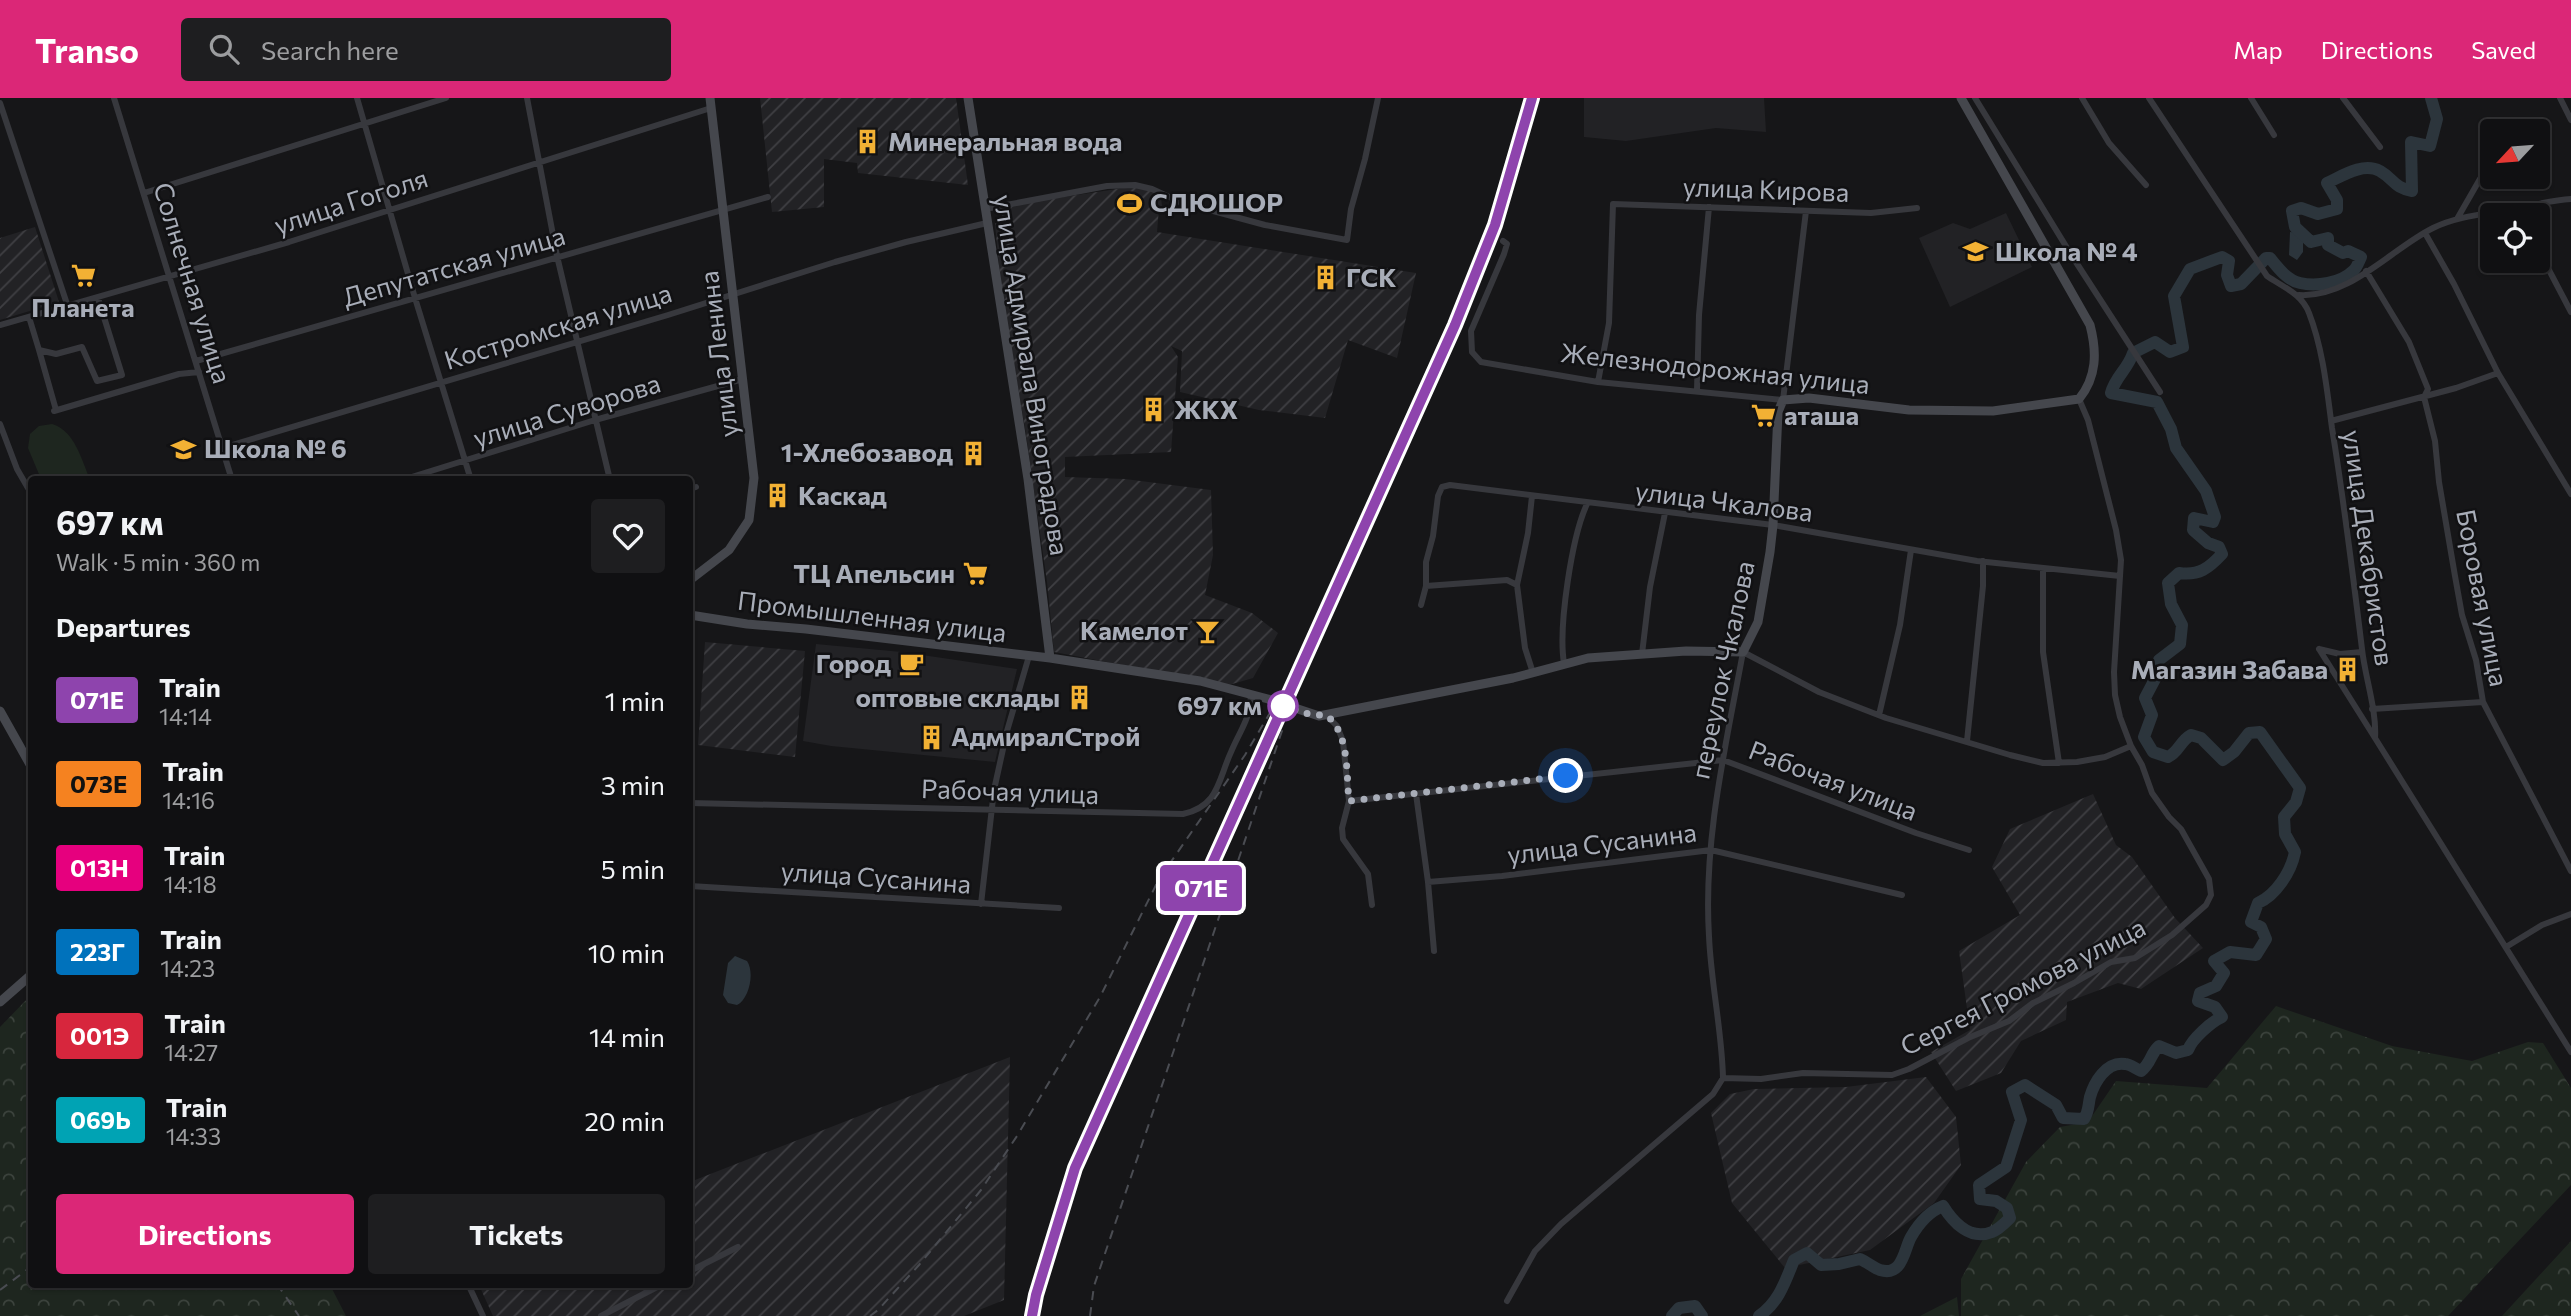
<!DOCTYPE html>
<html lang="en">
<head>
<meta charset="utf-8">
<style>
  :root { --surface:#101012; --page:#1e1e20; --text:#f1f3f6; --muted:#9c9d9f; --line:#303032; --accent:#db2777 }
  body { margin:0; font-family:Commissioner,sans-serif; background:var(--page); color:var(--text); height:100vh; display:flex; flex-direction:column; font-size:26px; white-space:nowrap }
  * { box-sizing:border-box; margin:0 }
  p { font-size:23px; color:var(--muted) }
  .icon { flex:none; width:38px; height:38px; fill:none; stroke:currentColor; stroke-width:2; stroke-linecap:round; stroke-linejoin:round }
  .map { position:relative; flex:1; overflow:hidden }
  .sheet { position:absolute; left:28px; top:378px; width:665px; height:812px; display:flex; flex-direction:column; background:var(--surface); border-radius:7px; box-shadow:0 2px 5px #0004,0 0 0 2px var(--line) }
  .sheet>* { flex:none }
  .badge { padding:0 14px; border-radius:5px; font-size:24px; line-height:46px }
  .needle { width:46px; rotate:244deg }
  .buttons { position:absolute; left:2480px; top:21px; display:grid; gap:14px }
  .buttons a { display:grid; place-items:center; width:70px; height:70px; border-radius:7px; background:var(--surface); box-shadow:0 2px 5px #0004,0 0 0 2px var(--line); font-size:35px }
  .you { position:absolute; width:35px; height:35px; margin:-18px; border:5px solid #fff; border-radius:50%; background:#1a73e8; box-shadow:0 0 0 10px #1a73e833 }
  .map>.badge { position:absolute; translate:-50% -50%; box-shadow:0 0 0 4px #fff }
  h2 { padding:0 28px; font-size:26px; line-height:63px }
  .round { display:grid; place-items:center; flex:none; width:74px; height:74px; border-radius:7px; background:var(--page) }
  .summary { display:flex; align-items:center; justify-content:space-between; height:119px; padding:0 28px }
  h1 { font-size:33px; font-weight:700; line-height:52px }
  .primary-button { display:flex; gap:14px; margin-top:auto; padding:14px 28px }
  .primary-button a { flex:1; height:80px; border-radius:7px; background:var(--accent); color:#fff; font-size:28px; font-weight:700; line-height:80px; text-align:center }
  .primary-button a+a { background:var(--page); color:var(--text) }
  ul { padding:0; list-style:none }
  li { display:flex; align-items:center; gap:21px; height:84px; padding:0 28px }
  li div { flex:1 }
  li b { display:block; font-size:26px }
  li em { font-style:normal }
  li .badge { min-width:77px; font-weight:700; text-align:center }
  header { display:flex; align-items:center; gap:42px; box-sizing:border-box; height:98px; padding:0 35px; background:var(--accent); color:#fff }
  header strong { font-size:33px }
  nav { display:flex; gap:38px; margin-inline-start:auto; font-size:24px }
  .search { width:490px; height:63px; background:var(--page); display:flex; align-items:center; gap:18px; box-sizing:border-box; padding:0 24px; border-radius:7px; color:var(--muted); font-size:26px }
  .map>svg:first-child { display:block }
</style>
</head>
<body>
<header>
<strong>Transo</strong>
<div class="search"><svg class="icon" aria-label="search" viewBox="0 0 24 24"><circle cx="10" cy="10" r="6"/><path d="M15 15l6 6"/></svg>Search here</div>
<nav><a>Map</a><a>Directions</a><a>Saved</a></nav>
</header>
<div class="map">
<svg width="2571" height="1218" viewBox="0 0 2571 1218">
  <defs>
    <pattern id="industrial-furrows" width="10" height="10" patternUnits="userSpaceOnUse" patternTransform="scale(1.75)"><rect width="10" height="10" fill="#222225"/><path d="M-1 1l2-2M0 10L10 0M9 11l2-2" fill="none" stroke="#3f3f43"/></pattern>
    <pattern id="forest-crowns" width="20" height="18" patternUnits="userSpaceOnUse" patternTransform="scale(1.75)"><rect width="20" height="18" fill="#1e261f"/><path d="M2 6a3 3 0 1 1 6 0M12 15a3 3 0 1 1 6 0" fill="none" stroke="#3c433d"/></pattern>
  </defs>
  <rect width="100%" height="100%" fill="#161618"/>
  <!-- built -->
  <path fill="#222225" d="M1584,0H1764L1766,34L1716,30L1626,43L1584,39Z
    M2006,115L2032,169L1950,209L1919,140L1953,125L1970,131Z
    M816,546L902,554L1017,571L995,664L831,648L803,643Z"/>
  <!-- industrial -->
  <path fill="url(#industrial-furrows)" d="M760,0H956L968,87L858,75L857,65L824,61V109L772,114Z
    M1130,89L1160,92L1162,108L1159,110L1157,134L1416,175L1397,260L1348,242L1325,320L1259,312L1180,294L1182,253L1171,248L1178,259L1171,354L1065,359V379L1125,381L1211,392L1213,457L1205,497L1252,515L1278,535L1253,580L1229,587L1054,554L1047,484L1026,336L1001,190L995,126L1011,107Z
    M35,129L59,204L0,222V140Z
    M705,544L805,553L795,659L698,647Z
    M2093,696L2116,747L2132,759L2175,820L2203,850L2141,891L2118,885L2067,904L2066,922L2021,943L2001,975L1956,993L1931,954L1970,932L1959,853L2020,817L1992,769L2010,731Z
    M1010,959L1004,1202L964,1218H493L479,1187L690,1186V1084Z
    M1926,979L1956,1019L1961,1067L1934,1105L1870,1152L1785,1170L1732,1105L1711,1015L1730,996L1754,991L1846,989Z"/>
  <!-- forest -->
  <path fill="url(#forest-crowns)" d="M31,897L32,1186L330,1187L346,1218H0V929Z
    M2276,908L2392,948L2472,963L2528,944L2543,945L2571,990V1087L2448,1218H1961V1181L2026,1064L2060,1029L2088,1024L2116,983L2207,990Z
    M2571,1143V1218H2502Z
    M1957,1199L1959,1218H1920Z"/>
  <!-- pitch -->
  <path fill="#1e261f" d="M52,326C75,333 81,361 90,381H41L28,350L30,336L39,328Z"/>
  <!-- water -->
  <path fill="#2c353c" d="M2290,134L2303,135V154L2297,162L2289,157Z
    M735,858L747,863C755,875 749,901 737,907L728,905L723,897L728,865Z"/>
  <g fill="none" stroke-linecap="round" stroke-linejoin="round">
    <!-- river -->
    <path stroke="#2c353c" stroke-width="12" d="M2137,253L2155,244L2170,254L2183,249L2174,198L2190,171L2222,159L2229,163L2227,177L2231,188L2241,186L2266,160H2270C2278,170 2287,182 2300,185C2316,189 2341,185 2353,173C2357,170 2359,163 2361,159L2348,153L2343,155L2328,147V140L2311,144L2295,129L2292,113L2301,110L2318,116L2337,111V102L2327,85C2342,78 2363,64 2380,73C2394,81 2394,90 2412,93L2411,44L2430,48L2437,21L2431,0
      M1672,1218L1679,1210L1695,1208L1702,1218
      M1759,1218C1779,1204 1785,1184 1794,1162L1807,1155L1821,1167L1839,1166L1860,1161C1867,1164 1874,1170 1880,1172C1903,1179 1904,1151 1911,1139C1919,1125 1928,1114 1943,1108C1953,1124 1970,1143 1992,1134C1998,1132 2005,1125 2010,1120L2007,1110L1996,1103L1980,1101L1979,1087L2006,1069L2021,1022L2012,994L2025,987L2056,1007L2063,1020L2084,1021C2089,1013 2088,1008 2090,999C2094,985 2106,963 2125,966C2130,966 2136,971 2141,973C2152,964 2150,956 2159,948L2176,955L2188,952C2192,941 2211,924 2222,919L2215,909L2198,903L2200,895L2216,888L2224,875L2214,863L2230,854L2256,857L2266,841L2261,829L2251,824L2258,805C2276,797 2291,774 2295,754L2285,736L2284,719L2296,704L2300,690L2260,634L2249,635L2234,654L2223,662L2201,640L2191,637C2180,643 2179,654 2168,659L2153,654L2144,639L2152,617L2145,600L2155,581L2159,562L2180,546L2182,527L2171,506L2168,485L2179,475C2199,478 2209,470 2222,456L2219,449L2208,445L2193,432L2194,420L2213,424L2215,419L2206,393L2176,350L2171,331L2157,304L2111,295C2115,279 2128,271 2133,255"/>
    <!-- street -->
    <path stroke="#37383d" stroke-width="6" d="M114,0L232,382
      M357,0L415,200L471,382
      M527,0L557,158L610,382
      M1975,0L2072,158L2160,294
      M2082,0L2109,45L2146,87
      M2149,0L2267,178C2283,189 2302,196 2309,215C2323,251 2327,292 2332,330C2344,403 2353,477 2362,551C2365,579 2377,613 2375,640L2571,954
      M2251,0L2274,37
      M2343,0L2380,49
      M2560,0L2571,22
      M0,5L68,209
      M144,95L446,0
      M985,111L1107,88L1135,87L1152,91L1180,104L1265,127L1347,142L1351,111L1365,61L1378,0
      M2457,121L2492,60
      M2425,135L2454,186L2498,275L2571,396
      M1503,143L1507,146L1504,156L1471,233L1472,254L1481,264L1598,284L1783,302L1806,113
      M2538,151L2571,214
      M2366,173L2409,244L2428,291L2424,299L2435,343L2439,384L2455,478L2462,517L2476,562L2483,604L2571,773
      M2299,197C2350,200 2391,151 2433,130C2460,117 2489,116 2518,110C2536,107 2552,102 2571,101
      M29,219L39,252L56,256L82,249L97,283L122,277L98,200
      M0,227L289,144L711,10
      M39,252L56,312
      M196,263L768,99
      M1598,284L1609,225L1613,106L1871,115L1917,110
      M1697,292L1699,217L1709,109
      M54,313L179,276L199,274
      M2331,323L2456,290L2498,275
      M0,326L17,371L32,397
      M222,350L668,217L835,164L906,144L987,125
      M402,382L595,322L743,281
      M690,391L696,389
      M1532,398L1528,435L1517,487L1525,550L1533,575
      M2043,470V554L2059,665
      M1426,488L1507,482L1517,487
      M1421,507L1426,488V464L1433,438L1438,398L1442,389L1450,387L1773,427L1977,463L2120,478
      M2319,551L2375,640
      M2319,551L2340,556L2362,554
      M1642,556L1650,489L1665,415
      M1564,565C1558,529 1572,438 1587,406
      M2372,611L2483,604
      M1326,617L1337,628L1343,643L1349,703L1342,730L1343,741L1368,776L1372,807
      M1879,617L1900,527L1911,452
      M1967,643L1983,488V463
      M1416,696L1428,784L1434,853
      M1349,703L1723,662L1916,735L1969,752
      M690,705L1183,716C1219,708 1218,682 1231,654C1240,632 1250,622 1251,597
      M1428,784L1502,778L1711,752L1902,797
      M690,788L1059,810
      M981,806L994,692L1007,633L1029,558
      M2506,849L2542,827L2571,816
      M1723,980L1761,981L1803,975L1892,977L1909,971L1968,940L2009,923L2033,905L2074,885L2111,864L2135,860L2172,837L2206,807L2211,797L2209,781L2181,731L2169,719L2152,695L2142,667L2131,648L2120,619L2115,597L2114,574L2121,462L2116,432L2088,322L2079,301
      M690,1173L738,1149
      M468,1186L483,1218
      M1507,1203L1535,1153L1561,1126L1713,996L1723,980C1722,933 1711,886 1709,838C1703,742 1726,647 1743,554L1819,594L1886,620L2010,657L2043,665L2077,664L2105,659L2131,648
      M601,1218L663,1186"/>
    <!-- secondary -->
    <path stroke="#45474d" stroke-width="9" d="M968,0L1028,381L1050,560
      M690,482L729,452L749,422L754,380L710,0
      M690,517L747,526L806,531L1050,560L1200,583L1268,601L1319,618L1513,580L1588,560L1686,553L1743,554L1758,524L1770,454L1773,427L1778,314L1783,302L1809,300L1909,312L1993,313L2079,301C2097,279 2097,254 2090,227L1961,0
      M0,613L32,670
      M0,904L32,876"/>
    <!-- rail -->
    <path stroke="#4a4c52" stroke-width="2" stroke-dasharray="9 7" stroke-linecap="butt" d="M277,1186L299,1218
      M0,1192L32,1168
      M870,1218L878,1212L919,1167L981,1092L1017,1038L1100,899L1159,781L1245,657L1274,608
      M1032,1218L1036,1197L1075,1070L1455,227L1495,127L1532,0
      M1090,1218L1094,1188L1283,630"/>
  </g>
  <g fill="none" stroke-linecap="round" stroke-linejoin="round">
    <defs>
      <path id="line" d="M1032,1218L1036,1197L1075,1070L1455,227L1495,127L1532,0"/>
    </defs>
    <!-- line casing -->
    <use href="#line" stroke="#fff" stroke-width="16"/>
    <!-- line -->
    <use href="#line" stroke="#8e44ad" stroke-width="10"/>
    <!-- walk -->
    <path stroke="#a8adb8" stroke-width="7" stroke-dasharray="0 12.6" d="M1283,608L1312,617H1326C1350,635 1346,676 1349,703L1566,678"/>
  </g>
  <!-- icons -->
  <defs>
    <symbol id="building-bare" viewBox="-9 -9 18 18"><path d="M-4-6H4V6H1V3H-1V6H-4ZM-2.5-4.3h1.7v1.8h-1.7ZM.8-4.3h1.7v1.8H.8ZM-2.5-1h1.7V.8h-1.7ZM.8-1h1.7V.8H.8Z" fill="#f2b134" stroke="#111113" stroke-width="2.5" paint-order="stroke"/></symbol>
    <symbol id="stadium-bare" viewBox="-9 -9 18 18"><path d="M0-5a6.5 5 0 1 0 0 10a6.5 5 0 1 0 0-10ZM-3.5-1.8h7v3.6h-7Z" fill="#f2b134" stroke="#111113" stroke-width="2.5" paint-order="stroke"/></symbol>
    <symbol id="school-bare" viewBox="-9 -9 18 18"><path d="M0-5L7-2L0 1L-7-2ZM-4 1L0 2.5L4 1V4Q0 6-4 4Z" fill="#f2b134" stroke="#111113" stroke-width="2.5" paint-order="stroke"/></symbol>
    <symbol id="supermarket-bare" viewBox="-9 -9 18 18"><path d="M-6-5.5h2.5l.6 2H6L4.5 2H-2.5L-4.4-4H-6ZM-1.5 3.2a1.3 1.3 0 1 0 .1 0ZM3 3.2a1.3 1.3 0 1 0 .1 0Z" fill="#f2b134" stroke="#111113" stroke-width="2.5" paint-order="stroke"/></symbol>
    <symbol id="bar-bare" viewBox="-9 -9 18 18"><path d="M-6-5H6L.8 .8V4.5H3.5V6h-7V4.5H-.8V.8Z" fill="#f2b134" stroke="#111113" stroke-width="2.5" paint-order="stroke"/></symbol>
    <symbol id="cafe-bare" viewBox="-9 -9 18 18"><path d="M-5.5-4.5H6V0H3Q3 3.5 0 3.5H-2.5Q-5.5 3.5-5.5 0ZM3-3.2v2h1.7v-2ZM-6 4.5H4V6H-6Z" fill="#f2b134" stroke="#111113" stroke-width="2.5" paint-order="stroke"/></symbol>
  </defs>
  <g fill-rule="evenodd">
    <use href="#building-bare" x="850" y="26" width="35" height="35"/>
    <use href="#stadium-bare" x="1112" y="88" width="35" height="35"/>
    <use href="#school-bare" x="1958" y="136" width="35" height="35"/>
    <use href="#supermarket-bare" x="66" y="160" width="35" height="35"/>
    <use href="#building-bare" x="1308" y="162" width="35" height="35"/>
    <use href="#building-bare" x="1136" y="294" width="35" height="35"/>
    <use href="#supermarket-bare" x="1746" y="300" width="35" height="35"/>
    <use href="#school-bare" x="166" y="334" width="35" height="35"/>
    <use href="#building-bare" x="956" y="338" width="35" height="35"/>
    <use href="#building-bare" x="760" y="380" width="35" height="35"/>
    <use href="#supermarket-bare" x="958" y="458" width="35" height="35"/>
    <use href="#bar-bare" x="1190" y="516" width="35" height="35"/>
    <use href="#cafe-bare" x="894" y="548" width="35" height="35"/>
    <use href="#building-bare" x="2330" y="554" width="35" height="35"/>
    <use href="#building-bare" x="1062" y="582" width="35" height="35"/>
    <use href="#building-bare" x="914" y="622" width="35" height="35"/>
  </g>
  <!-- markers -->
  <circle fill="#fff" stroke="#8e44ad" stroke-width="3.5" cx="1283" cy="608" r="14"/>
  <g text-anchor="middle" stroke-width="5" stroke-linejoin="round" paint-order="stroke">
    <!-- poi labels -->
    <g font-size="26" font-weight="bold" fill="#a8adb8" stroke="#111113" text-anchor="start">
      <text x="888" y="53">Минеральная вода</text>
      <text x="1150" y="114">СДЮШОР</text>
      <text x="1995" y="163">Школа № 4</text>
      <text x="1346" y="189">ГСК</text>
      <text x="83" y="219" text-anchor="middle">Планета</text>
      <text x="1174" y="321">ЖКХ</text>
      <text x="1784" y="327">аташа</text>
      <text x="204" y="360">Школа № 6</text>
      <text x="953" y="364" text-anchor="end">1-Хлебозавод</text>
      <text x="798" y="407">Каскад</text>
      <text x="955" y="485" text-anchor="end">ТЦ Апельсин</text>
      <text x="1188" y="542" text-anchor="end">Камелот</text>
      <text x="891" y="575" text-anchor="end">Город</text>
      <text x="2328" y="581" text-anchor="end">Магазин Забава</text>
      <text x="1060" y="609" text-anchor="end">оптовые склады</text>
      <text x="951" y="648">АдмиралСтрой</text>
    </g>
    <!-- street labels -->
    <g font-size="26" fill="#a8adb8" stroke="#111113">
      <text transform="translate(1766 92) rotate(2)" y="9">улица Кирова</text>
      <text transform="translate(351 104) rotate(-18)" y="9">улица Гоголя</text>
      <text transform="translate(454 169) rotate(-16)" y="9">Депутатская улица</text>
      <text transform="translate(192 185) rotate(73)" y="9">Солнечная улица</text>
      <text transform="translate(558 229) rotate(-17)" y="9">Костромская улица</text>
      <text transform="translate(719 256) rotate(-97)" y="9">улица Ленина</text>
      <text transform="translate(1715 271) rotate(6)" y="9">Железнодорожная улица</text>
      <text transform="translate(1031 277) rotate(81)" y="9">улица Адмирала Виноградова</text>
      <text transform="translate(567 313) rotate(-17)" y="9">улица Суворова</text>
      <text transform="translate(1724 404) rotate(7)" y="9">улица Чкалова</text>
      <text transform="translate(2368 450) rotate(82)" y="9">улица Декабристов</text>
      <text transform="translate(2482 500) rotate(79)" y="9">Боровая улица</text>
      <text transform="translate(872 519) rotate(7)" y="9">Промышленная улица</text>
      <text transform="translate(1723 572) rotate(-78)" y="9">переулок Чкалова</text>
      <text transform="translate(1833 683) rotate(21)" y="9">Рабочая улица</text>
      <text transform="translate(1010 694) rotate(2)" y="9">Рабочая улица</text>
      <text transform="translate(1602 746) rotate(-7)" y="9">улица Сусанина</text>
      <text transform="translate(876 780) rotate(4)" y="9">улица Сусанина</text>
      <text transform="translate(2023 889) rotate(-27)" y="9">Сергея Громова улица</text>
    </g>
    <!-- stop labels -->
    <g font-size="26" font-weight="bold" fill="#a8adb8" stroke="#111113" text-anchor="end">
      <text x="1262" y="617">697 км</text>
    </g>
  </g>
</svg>
<div class="buttons">
<a><svg class="needle" viewBox="-14 -14 28 28"><path d="M0-13l5 13h-10z" fill="#e53935"/><path d="M0 13l5-13h-10z" fill="#9c9d9f"/></svg></a>
<a><svg class="icon" aria-label="locate" viewBox="0 0 24 24"><circle cx="12" cy="12" r="6"/><path d="M12 2v4M12 18v4M2 12h4M18 12h4"/></svg></a>
</div>
<div class="you" style="left:1566px;top:678px"></div>
<b class="badge" style="left:1201px;top:790px;background:#8e44ad;color:#fff">071Е</b>
<section class="sheet">
<div class="summary"><div><h1>697 км</h1><p>Walk · 5 min · 360 m</p></div><a class="round"><svg class="icon" aria-label="heart" viewBox="0 0 24 24"><path d="M12 20l-8-8c-3-5 5-10 8-4 3-6 11-1 8 4z"/></svg></a></div>
<h2>Departures</h2>
<ul>
<li><span class="badge" style="background:#8e44ad;color:#fff">071Е</span><div><b>Train</b><p>14:14</p></div><em>1 min</em></li>
<li><span class="badge" style="background:#f58220;color:#111">073Е</span><div><b>Train</b><p>14:16</p></div><em>3 min</em></li>
<li><span class="badge" style="background:#e6007e;color:#fff">013Н</span><div><b>Train</b><p>14:18</p></div><em>5 min</em></li>
<li><span class="badge" style="background:#0072bc;color:#fff">223Г</span><div><b>Train</b><p>14:23</p></div><em>10 min</em></li>
<li><span class="badge" style="background:#d7263d;color:#fff">001Э</span><div><b>Train</b><p>14:27</p></div><em>14 min</em></li>
<li><span class="badge" style="background:#00a3b4;color:#fff">069Ь</span><div><b>Train</b><p>14:33</p></div><em>20 min</em></li>
</ul>
<div class="primary-button"><a>Directions</a><a>Tickets</a></div>
</section>
</div>
</body>
</html>
